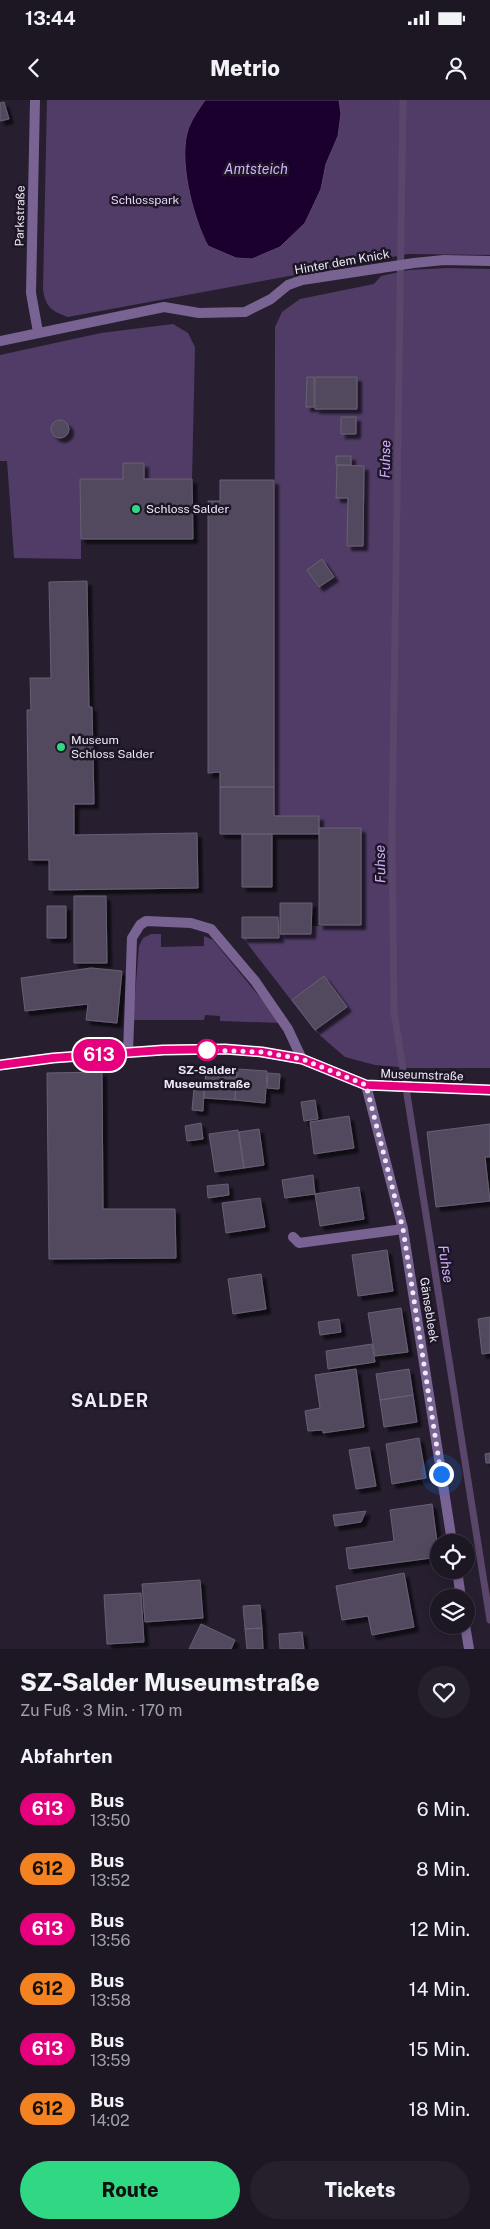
<!DOCTYPE html>
<html lang="de">
<head>
<meta charset="utf-8">
<style>
  :root { --surface:#1d1724; --page:#25202c; --text:#f1f3f6; --muted:#a09fa6; --line:#3b3641; --accent:#30d883 }
  body { margin:0; font-family:"Public Sans",sans-serif; background:var(--page); color:var(--text); height:100vh; display:flex; flex-direction:column; font-size:19px; white-space:nowrap }
  * { box-sizing:border-box; margin:0 }
  p { font-size:16px; color:var(--muted) }
  .icon { flex:none; width:28px; height:28px; fill:none; stroke:currentColor; stroke-width:2; stroke-linecap:round; stroke-linejoin:round }
  .map { position:relative; height:1549px; overflow:hidden }
  .sheet { display:flex; flex-direction:column; background:var(--surface); flex:1 }
  .sheet>* { flex:none }
  .badge { padding:0 10px; border-radius:16px; font-size:18px; line-height:32px }
  .fabs { position:absolute; left:430px; top:1434px; display:grid; gap:10px }
  .fabs a { display:grid; place-items:center; width:45px; height:45px; border-radius:50%; background:var(--surface); box-shadow:0 2px 8px #0003,0 0 0 1px var(--line); font-size:25px }
  .you { position:absolute; width:25px; height:25px; margin:-12px; border:4px solid #fff; border-radius:50%; background:#1a73e8; box-shadow:0 0 0 8px #1a73e833 }
  .map>.badge { position:absolute; translate:-50% -50%; box-shadow:0 0 0 2px #fff }
  h2 { padding:0 20px; font-size:19px; line-height:45px }
  .round { display:grid; place-items:center; flex:none; width:52px; height:52px; border-radius:26px; background:var(--page) }
  .overview { display:flex; align-items:center; justify-content:space-between; height:85px; padding:0 20px }
  h1 { font-size:24px; font-weight:800; line-height:38px }
  .primary-button { display:flex; gap:10px; margin-top:auto; padding:10px 20px }
  .primary-button a { flex:1; height:58px; border-radius:30px; background:var(--accent); color:#111; font-size:20px; font-weight:800; line-height:58px; text-align:center }
  .primary-button a+a { background:var(--page); color:var(--text) }
  ul { padding:0; list-style:none }
  li { display:flex; align-items:center; gap:15px; height:60px; padding:0 20px }
  li div { flex:1 }
  li b { display:block; font-size:19px }
  li em { font-style:normal }
  li .badge { min-width:55px; font-weight:700; text-align:center }
  .status { display:flex; justify-content:space-between; align-items:center; height:35px; padding:0 25px; background:var(--surface); direction:ltr }
  .status svg { height:14px; fill:currentColor }
  header { display:flex; justify-content:space-between; align-items:center; height:65px; padding:0 20px; background:var(--surface); font-size:22px; font-weight:800 }
  .map>svg:first-child { display:block }
</style>
</head>
<body>
<div class="status"><b>13:44</b><svg viewBox="0 0 49 12"><path d="M0 12V9h3v3zM5 12V6h3v6zM10 12V3h3v9zM15 12V0h3v12zM26 1h20v11H26zM47 4h2v5h-2z"/></svg></div>
<header><svg class="icon" aria-label="back" viewBox="0 0 24 24"><path d="M15 5l-7 7 7 7"/></svg>Metrio<svg class="icon" aria-label="person" viewBox="0 0 24 24"><circle cx="12" cy="8" r="4"/><path d="M4 21q1-7 8-7t8 7"/></svg></header>
<div class="map">
<svg width="490" height="1549" viewBox="0 0 490 1549">
  <defs>
    <filter id="shadow"><feDropShadow dx="4.5" dy="4.5" stdDeviation="1" flood-color="#0009"/></filter>
  </defs>
  <rect width="100%" height="100%" fill="#271f30"/>
  <!-- green -->
  <path fill="#513c67" d="M47,0H490V155L408,154L68,217C52,211 46,208 43,190Z
    M447,168L490,169V968H410L375,965L345,957L315,931L243,838L279,839V834H312V826L361,825V728H319V717L274,716L275,227L282,212L300,199L374,184L381,176L409,170Z
    M173,224L188,233L195,247L192,379H81V459L14,458L7,361H0V255L101,233Z
    M151,834H161V847L204,846V836L213,840L281,923L220,921V916L205,915L204,920H133L139,846L143,838Z"/>
  <!-- water -->
  <path fill="#1b002f" stroke="#5a466a" d="M205,0H339L341,14L338,36L326,64L321,89L305,123L280,147L252,159L236,158L208,146C193,118 177,57 189,27C193,17 200,8 205,0Z"/>
  <g fill="none" stroke-linecap="round" stroke-linejoin="round">
    <!-- stream -->
    <path stroke="#5a466a" stroke-width="7" d="M403,0L392,732L394,912L490,1520"/>
  </g>
  <!-- building -->
  <path fill="#534a5e" stroke="#685f74" filter="url(#shadow)" d="M4,2L9,19L0,21V3Z
    M307,277H314V307H306Z
    M315,277H357V309H315Z
    M341,317H356V334H341Z
    M51 329a9 9 0 1 1 18 0a9 9 0 1 1-18 0Z
    M336,356H351V365H336Z
    M123,363H144V379H192L193,439H81L80,379H123Z
    M337,365L364,366L363,446H347L348,398H336Z
    M220,380H274V687H220V672L208,673V401H220Z
    M322,459L334,477L319,487L307,470Z
    M87,481L89,607H92L94,704H74V735L197,733L198,788L49,790V760H29L27,610H31L30,578H51L49,482Z
    M220,687H274V716H319V734H220Z
    M319,728H361V825H319Z
    M242,734H272V787H242Z
    M74,796H106L107,863H74Z
    M280,803H312L311,834H280Z
    M47,806H66V838H47Z
    M242,817H278L279,838H242Z
    M91,868L122,871L117,923L86,920L88,904L25,911L21,878Z
    M324,876L347,907L315,930L292,900Z
    M206,967L237,969L235,1000L204,998Z
    M237,969L267,971L265,1003L235,1000Z
    M102,972L103,1109H175L176,1158L49,1159L47,973Z
    M268,973L280,974L279,989L267,988Z
    M194,988L204,989L203,1011L192,1010Z
    M315,1000L318,1019L304,1021L301,1002Z
    M349,1016L354,1048L314,1054L310,1022Z
    M201,1023L203,1039L187,1041L185,1026Z
    M490,1024V1057H485L490,1101L436,1107L427,1032Z
    M259,1029L264,1065L244,1068L239,1032Z
    M238,1030L244,1068L215,1072L209,1034Z
    M313,1075L315,1094L285,1098L282,1080Z
    M228,1084L229,1095L208,1098L207,1086Z
    M359,1087L364,1119L320,1126L315,1094Z
    M260,1098L265,1127L226,1133L222,1103Z
    M387,1150L393,1191L358,1196L352,1155Z
    M261,1174L266,1209L233,1214L228,1179Z
    M401,1208L408,1252L375,1256L368,1213Z
    M490,1217V1253L482,1254L478,1219Z
    M339,1219L341,1232L320,1235L318,1222Z
    M372,1244L375,1262L328,1269L326,1251Z
    M356,1269L364,1327L323,1333V1330L308,1331L305,1311L320,1308L315,1275Z
    M409,1269L413,1295L380,1300L376,1274Z
    M413,1295L417,1322L384,1327L380,1300Z
    M419,1338L426,1378L392,1384L386,1344Z
    M369,1347L376,1386L356,1389L349,1350Z
    M490,1353V1363H486L485,1354Z
    M432,1404L439,1457L349,1469L346,1448L394,1441L390,1410Z
    M366,1411L361,1422L335,1426L333,1415Z
    M404,1473L414,1527L372,1535L368,1516L342,1520L336,1486Z
    M200,1480L203,1518L145,1522L142,1484Z
    M141,1493L144,1542L107,1544L104,1495Z
    M260,1505L262,1528L245,1529L243,1506Z
    M201,1524L235,1540L231,1549H189Z
    M262,1528L263,1549H247L245,1529Z
    M302,1532L304,1549H280L279,1534Z"/>
  <g fill="none" stroke-linecap="round" stroke-linejoin="round">
    <!-- service -->
    <path stroke="#796393" stroke-width="10" d="M128,953L132,838L140,825L146,821L191,823L211,829L255,881L288,929L302,959
      M293,1137L299,1143L403,1129"/>
    <!-- minor -->
    <path stroke="#796393" stroke-width="10" d="M35,0L31,193L38,232
      M0,241L164,207L199,213L245,212L271,199L288,185L302,180L414,163L444,160L490,161
      M366,985L403,1129L452,1442
      M457,1470L461,1498
      M465,1525L469,1549"/>
    <!-- secondary -->
    <path stroke="#aa86d4" stroke-width="10" d="M0,965L53,958L163,950L225,949L261,952L302,959L366,985L490,990"/>
  </g>
  <g fill="none" stroke-linecap="round" stroke-linejoin="round">
    <defs>
      <path id="line" d="M0,965L53,958L163,950L225,949L262,952L302,959L366,985L490,990"/>
    </defs>
    <!-- line casing -->
    <use href="#line" stroke="#fff" stroke-width="11"/>
    <!-- line -->
    <use href="#line" stroke="#e6007e" stroke-width="8"/>
    <!-- walk -->
    <path stroke="#eee9f5" stroke-width="5" stroke-dasharray="0 9" d="M207,950L262,952L302,959L366,985L403,1129L441,1374"/>
  </g>
  <!-- markers -->
  <g fill="#30d883" stroke="#1d1626" stroke-width="2">
    <circle cx="136" cy="409" r="5"/>
    <circle cx="61" cy="647" r="5"/>
  </g>
  <circle fill="#fff" stroke="#e6007e" stroke-width="2.5" cx="207" cy="950" r="10"/>
  <g text-anchor="middle" stroke-width="5" stroke-linejoin="round" paint-order="stroke">
    <!-- park labels -->
    <g font-size="12" fill="#e4d2fa" stroke="#1d1626">
      <text x="145" y="104">Schlosspark</text>
    </g>
    <!-- street labels -->
    <g font-size="12" fill="#eee9f5" stroke="#1d1626">
      <text transform="translate(20 116) rotate(-89)" y="4">Parkstraße</text>
      <text transform="translate(342 162) rotate(-10)" y="4">Hinter dem Knick</text>
      <text transform="translate(422 975) rotate(2)" y="4">Museumstraße</text>
      <text transform="translate(429 1210) rotate(81)" y="4">Gänsebleek</text>
    </g>
    <!-- poi labels -->
    <g font-size="12" fill="#eee9f5" stroke="#1d1626" text-anchor="start">
      <text x="146" y="413">Schloss Salder</text>
      <text x="71" y="644">Museum<tspan x="71" dy="14">Schloss Salder</tspan></text>
    </g>
    <!-- stop labels -->
    <g font-size="12" font-weight="bold" fill="#eee9f5" stroke="#1d1626">
      <text x="207" y="974">SZ-Salder<tspan x="207" dy="14">Museumstraße</tspan></text>
    </g>
    <!-- water labels -->
    <g font-size="14" font-style="italic" fill="#d2aefd" stroke="#1d1626">
      <text x="256" y="74">Amtsteich</text>
      <text transform="translate(385 359) rotate(-89)" y="5">Fuhse</text>
      <text transform="translate(380 764) rotate(-91)" y="5">Fuhse</text>
      <text transform="translate(446 1164) rotate(81)" y="5">Fuhse</text>
    </g>
    <!-- district labels -->
    <g font-size="18" font-weight="bold" letter-spacing="1" fill="#eee9f5" stroke="#1d1626">
      <text x="110" y="1307">SALDER</text>
    </g>
  </g>
</svg>
<div class="fabs">
<a><svg class="icon" aria-label="locate" viewBox="0 0 24 24"><circle cx="12" cy="12" r="6"/><path d="M12 2v4M12 18v4M2 12h4M18 12h4"/></svg></a>
<a><svg class="icon" aria-label="layers" viewBox="0 0 24 24"><path d="M12 4l9 5-9 5-9-5zM3 14l9 5 9-5"/></svg></a>
</div>
<div class="you" style="left:441px;top:1374px"></div>
<b class="badge" style="left:99px;top:955px;background:#e6007e;color:#fff">613</b>
</div>
<section class="sheet">
<div class="overview"><div><h1>SZ-Salder Museumstraße</h1><p>Zu Fuß · 3 Min. · 170 m</p></div><a class="round"><svg class="icon" aria-label="heart" viewBox="0 0 24 24"><path d="M12 20l-8-8c-3-5 5-10 8-4 3-6 11-1 8 4z"/></svg></a></div>
<h2>Abfahrten</h2>
<ul>
<li><span class="badge" style="background:#e6007e;color:#fff">613</span><div><b>Bus</b><p>13:50</p></div><em>6 Min.</em></li>
<li><span class="badge" style="background:#f58220;color:#111">612</span><div><b>Bus</b><p>13:52</p></div><em>8 Min.</em></li>
<li><span class="badge" style="background:#e6007e;color:#fff">613</span><div><b>Bus</b><p>13:56</p></div><em>12 Min.</em></li>
<li><span class="badge" style="background:#f58220;color:#111">612</span><div><b>Bus</b><p>13:58</p></div><em>14 Min.</em></li>
<li><span class="badge" style="background:#e6007e;color:#fff">613</span><div><b>Bus</b><p>13:59</p></div><em>15 Min.</em></li>
<li><span class="badge" style="background:#f58220;color:#111">612</span><div><b>Bus</b><p>14:02</p></div><em>18 Min.</em></li>
</ul>
<div class="primary-button"><a>Route</a><a>Tickets</a></div>
</section>
</body>
</html>
